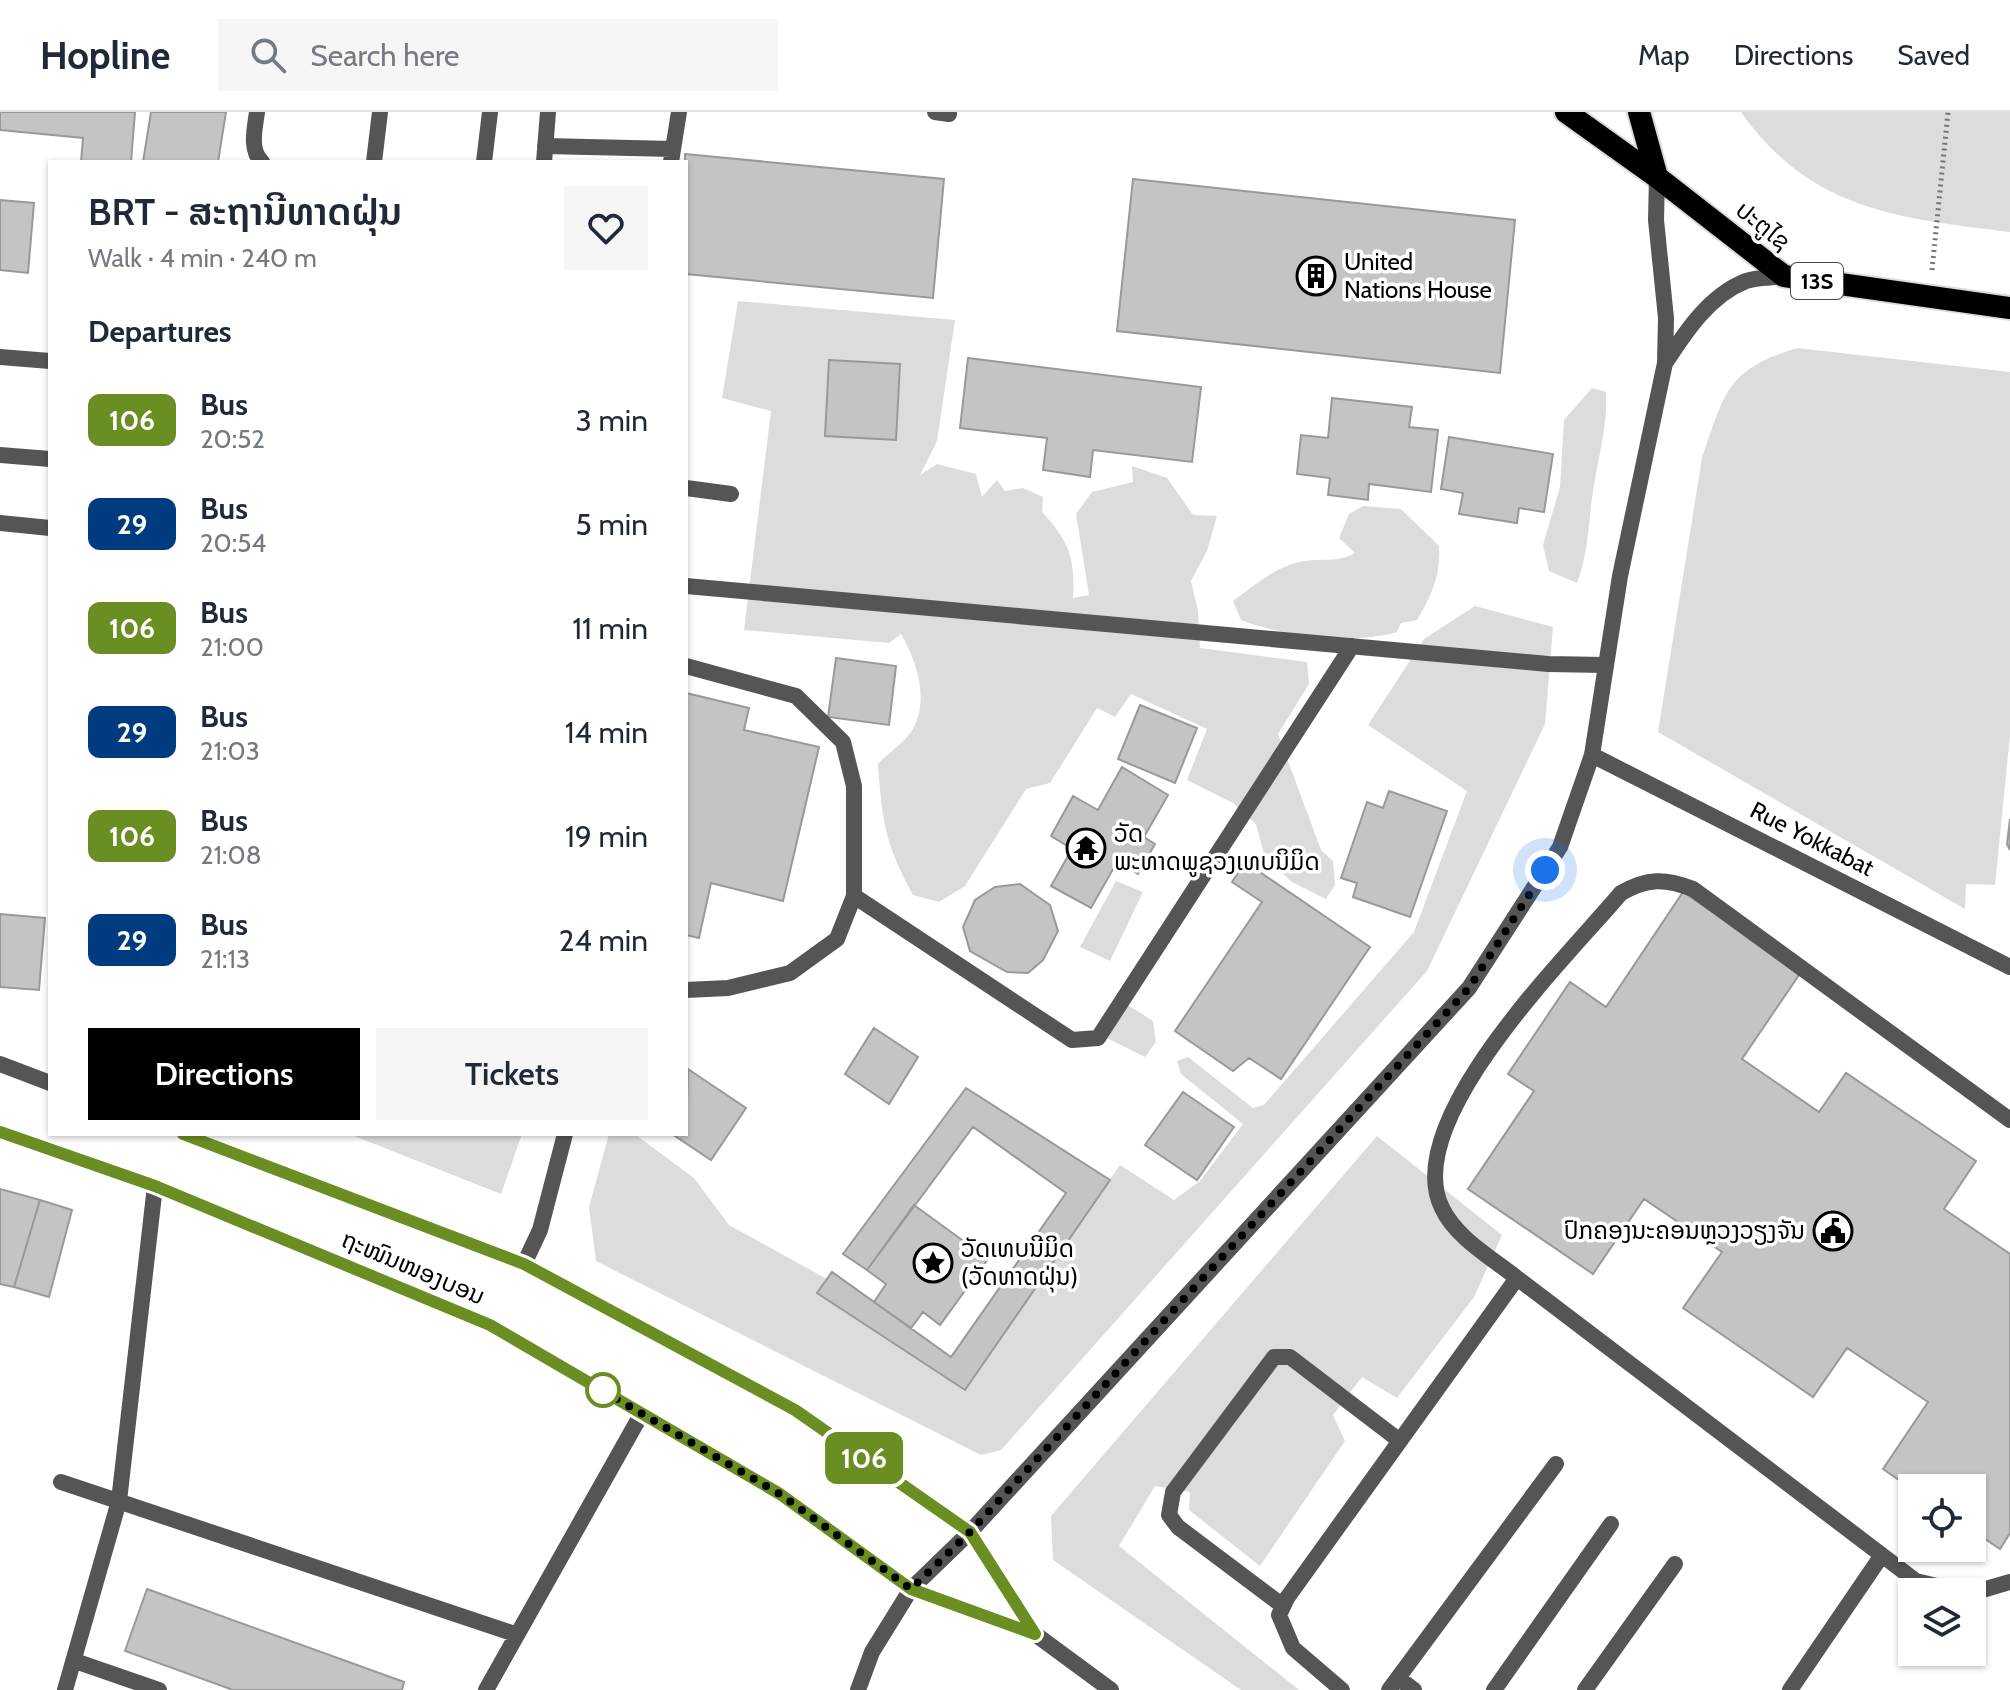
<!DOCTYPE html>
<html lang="en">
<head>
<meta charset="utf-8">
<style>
  :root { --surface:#fff; --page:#f6f6f7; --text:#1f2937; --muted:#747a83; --line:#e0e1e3; --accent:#000 }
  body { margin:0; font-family:Cabin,"Noto Sans Lao",sans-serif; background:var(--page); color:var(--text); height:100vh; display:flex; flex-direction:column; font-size:30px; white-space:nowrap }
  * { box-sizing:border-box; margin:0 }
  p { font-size:26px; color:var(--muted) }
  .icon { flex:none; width:44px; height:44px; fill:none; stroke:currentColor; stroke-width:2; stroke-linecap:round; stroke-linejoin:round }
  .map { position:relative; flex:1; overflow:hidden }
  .side { position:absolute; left:48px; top:48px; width:640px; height:976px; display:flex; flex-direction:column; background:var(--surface); border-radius:0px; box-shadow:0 2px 6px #0004 }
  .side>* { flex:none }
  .badge { padding:0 16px; border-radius:12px; font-size:28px; line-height:52px }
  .controls { position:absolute; left:1898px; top:1362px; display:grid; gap:16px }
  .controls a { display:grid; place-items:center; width:88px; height:88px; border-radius:0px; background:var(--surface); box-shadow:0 2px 6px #0004; font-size:40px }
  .you { position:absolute; width:40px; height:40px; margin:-20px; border:6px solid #fff; border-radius:50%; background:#1a73e8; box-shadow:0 0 0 12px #1a73e833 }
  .map>.badge { position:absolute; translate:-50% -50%; box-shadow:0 0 0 4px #fff }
  h2 { padding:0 40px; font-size:30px; line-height:72px }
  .round { display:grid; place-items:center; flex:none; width:84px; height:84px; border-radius:0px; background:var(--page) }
  .head { display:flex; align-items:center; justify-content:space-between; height:136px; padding:0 40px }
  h1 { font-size:38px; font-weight:600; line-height:60px }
  .action { display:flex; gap:16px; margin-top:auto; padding:16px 40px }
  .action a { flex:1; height:92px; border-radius:0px; background:var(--accent); color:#fff; font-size:32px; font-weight:600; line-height:92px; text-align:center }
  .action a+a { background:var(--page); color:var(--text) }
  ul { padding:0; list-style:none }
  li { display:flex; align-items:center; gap:24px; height:104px; padding:0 40px }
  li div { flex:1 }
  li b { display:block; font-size:30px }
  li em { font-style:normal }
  li .badge { min-width:88px; font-weight:700; text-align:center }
  header { display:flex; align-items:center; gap:48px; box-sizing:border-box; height:112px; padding:0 40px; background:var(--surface); border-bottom:2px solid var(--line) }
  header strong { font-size:38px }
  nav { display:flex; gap:44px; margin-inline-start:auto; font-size:28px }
  .search { width:560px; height:72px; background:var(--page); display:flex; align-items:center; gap:20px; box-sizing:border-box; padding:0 28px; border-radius:0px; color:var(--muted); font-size:30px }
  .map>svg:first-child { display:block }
</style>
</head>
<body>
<header>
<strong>Hopline</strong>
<div class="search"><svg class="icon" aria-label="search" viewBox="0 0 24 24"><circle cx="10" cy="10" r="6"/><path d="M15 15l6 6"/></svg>Search here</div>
<nav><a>Map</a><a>Directions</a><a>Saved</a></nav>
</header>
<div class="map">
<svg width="2010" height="1578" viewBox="0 0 2010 1578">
  <rect width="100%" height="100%" fill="#fff"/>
  <!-- green -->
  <path fill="#dcdcdc" d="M1741,0H2010V120C1899,106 1811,99 1741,0Z
    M738,189L955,208L937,329L920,363L937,352L976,362L982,385L997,368L1005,379L1023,376L1043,385L1042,400C1070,430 1075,447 1073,486L1089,483L1076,402L1092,380L1133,370L1132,354L1167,366L1193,403L1217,404L1207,439L1191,469L1198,499L1200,536L1307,550L1309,572L1278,622L1321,738L1333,749L1335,773L1326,787L1292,770L1265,746L1256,712L1233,691L1187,668L1207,617L1131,582L1115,605L1097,596L1050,671L1026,677L965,774L939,790L913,783C885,732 882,708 878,652C888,641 908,628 914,615C929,585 916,548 901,522L889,531L744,518L771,299L722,286Z
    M1797,236L2010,260V623L1995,773L1966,772L1965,797L1658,620L1702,346C1725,280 1726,258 1797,236Z
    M1592,276L1606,280C1608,313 1598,347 1593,379C1588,411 1589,440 1577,471L1549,459L1543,433L1560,375L1564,308Z
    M1363,394L1401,397L1439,434C1441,463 1432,483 1417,508L1401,511L1397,520C1355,533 1281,524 1241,508L1233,489C1255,473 1277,453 1305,449C1324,446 1337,451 1355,441L1339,426L1349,402Z
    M1475,494L1553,515L1545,612L1427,859L1001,1338L981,1343L596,1149L589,1095L609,1022H635L640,1026L694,1066L729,1113L827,1167L818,1182L965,1278L1120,1053L1174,1088L1200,1069L1243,1012L1181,962L1177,949L1188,945L1253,996L1264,993L1414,820L1467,679L1368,613L1424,527Z
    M1116,769L1143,780L1110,849L1080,835Z
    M1128,893L1153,909L1156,930L1145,945L1107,926Z
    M349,1022H522L501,1082Z
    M1377,1024L1502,1123L1474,1185L1397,1286L1362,1265L1333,1303L1345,1329L1260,1454L1189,1398L1190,1380L1155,1374L1119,1434L1299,1578H1241L1053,1448L1051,1404Z"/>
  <!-- building -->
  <path fill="#c4c4c4" stroke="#999" stroke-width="2" d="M0,0H135L131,50H81L83,26L0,18Z
    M151,0H226L218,50H143Z
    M685,42L944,67L933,186L686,162Z
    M1133,67L1515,108L1500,261L1117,219Z
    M0,88L34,91L28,161L0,158Z
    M968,246L1201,275L1192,350L1093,338L1090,365L1043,358L1047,326L960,316Z
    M829,248L900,252L896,328L825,324Z
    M1332,286L1412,295L1409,315L1438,318L1431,380L1369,372L1368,388L1328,383L1330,366L1297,362L1301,323L1328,326Z
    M1449,325L1553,342L1544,400L1519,396L1517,411L1459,402L1463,381L1441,377Z
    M836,546L896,554L889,613L828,605Z
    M686,581L749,596L744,618L819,635L783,789L711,771L699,826L686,823Z
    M1140,593L1197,616L1175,671L1118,647Z
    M1122,655L1168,683L1144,725L1155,732L1138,762L1117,750L1091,796L1051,774L1072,737L1051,724L1073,684L1098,698Z
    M1389,679L1447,699L1410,805L1353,785L1357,771L1341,766L1367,690L1383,696Z
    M2010,707V738L2007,732Z
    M1245,750L1370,835L1281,967L1249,946L1233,959L1175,919L1262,790L1232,770Z
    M1020,772L1050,793L1058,819L1043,848L1028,861L1007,860L970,839L963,815L975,788L995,775Z
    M1683,780L1801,860L1742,947L1819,1000L1846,961L1976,1049L1944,1097L2010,1142V1421L2000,1437L1972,1418V1376L1912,1377L1883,1357L1928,1290L1847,1236L1813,1285L1683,1196L1722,1140L1644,1087L1593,1162L1468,1077L1534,979L1508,962L1570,870L1606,895Z
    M0,802L45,806L39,878L0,875Z
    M874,916L918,945L889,992L845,962Z
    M688,957L746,996L711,1048L672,1022H686Z
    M966,976L1110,1068L965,1278L817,1181L832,1160L951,1245L1066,1081L973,1015L867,1158L843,1142Z
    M1183,980L1234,1015L1197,1068L1145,1033Z
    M0,1077L40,1088L14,1175L0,1172Z
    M40,1088L72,1098L49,1185L14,1175Z
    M914,1093L988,1147L940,1213L923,1200L911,1216L874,1190L886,1172L867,1158Z
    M147,1477L404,1570L402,1578H233L125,1539Z"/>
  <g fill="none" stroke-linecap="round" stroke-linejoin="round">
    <defs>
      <path id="trunk" d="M1566,0L1657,65L1784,164L2010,196
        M1639,0L1657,65"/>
    </defs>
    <!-- trunk casing -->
    <use href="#trunk" stroke="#dbdbdb" stroke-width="26"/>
    <!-- path -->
    <path stroke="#777" stroke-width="5" stroke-dasharray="2 4" stroke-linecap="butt" d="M1932,158L1948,0"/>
    <!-- service -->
    <path stroke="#555" stroke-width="16" d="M257,0C255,16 249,38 262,50
      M935,0L949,2
      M545,34L673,37
      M374,50L380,0
      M484,50L490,0
      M544,50L548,0
      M671,50L679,0
      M0,245L50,249
      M0,343L50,347
      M686,376L731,382
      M0,411L50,416
      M686,474L1548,552L1604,553
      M686,554L796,584L843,630L854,674V784L837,827L790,861L728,876L686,878
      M854,784L1072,928L1098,926L1352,534
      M524,1152L540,1118L565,1022
      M61,1370L515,1522
      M1962,1480L1916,1469L1517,1166C1492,1146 1456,1126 1442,1096C1399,1009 1568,844 1621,781C1647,766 1665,766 1693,777L2010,1008
      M1972,1481L2010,1470
      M1283,1494L1178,1415L1169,1403L1173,1380L1274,1245H1290L1400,1329
      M75,1549L159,1578
      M1398,1566L1414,1578
      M65,1578L119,1389L155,1074
      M486,1578L642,1301
      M1342,1578L1293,1536L1279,1503L1287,1486L1517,1166
      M1389,1578L1556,1352
      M1494,1578L1611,1412
      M1585,1578L1675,1452
      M1790,1578L1882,1443"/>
    <!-- minor -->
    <path stroke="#555" stroke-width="16" d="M1592,643L2010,855
      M858,1578L872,1540L911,1477"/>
    <!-- tertiary -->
    <path stroke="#555" stroke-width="16" d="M1666,250C1686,219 1710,183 1746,169C1757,165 1773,166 1784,164
      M0,952L50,971
      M0,1020L155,1074L490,1213L780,1382L911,1477L1035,1522L1111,1578
      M183,1022L524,1152L795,1298L970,1420L1035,1522
      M911,1477L970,1420L1469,876L1560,735L1592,643L1620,464L1665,251L1666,206L1656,108L1657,65"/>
    <!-- trunk -->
    <use href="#trunk" stroke="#000" stroke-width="22"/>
  </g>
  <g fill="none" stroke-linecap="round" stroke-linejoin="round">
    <defs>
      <path id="line" d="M0,1020L155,1074L490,1213L780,1382L911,1477L1035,1522L970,1420L795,1298L524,1152L183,1022"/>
    </defs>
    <!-- line casing -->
    <use href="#line" stroke="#fff" stroke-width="18"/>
    <!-- line -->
    <use href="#line" stroke="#6b8e23" stroke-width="12"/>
    <!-- walk -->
    <path stroke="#000" stroke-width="8" stroke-dasharray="0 14.4" d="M603,1278L591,1272L780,1382L911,1477L970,1420L1469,876L1545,758"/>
  </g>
  <!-- icons -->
  <defs>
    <symbol id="building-ring" viewBox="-11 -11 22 22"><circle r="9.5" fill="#fff" stroke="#000" stroke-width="1.5"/><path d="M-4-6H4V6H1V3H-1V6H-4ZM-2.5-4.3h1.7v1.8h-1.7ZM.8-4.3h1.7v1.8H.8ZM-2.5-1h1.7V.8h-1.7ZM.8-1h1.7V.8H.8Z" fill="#000"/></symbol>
    <symbol id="temple-ring" viewBox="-11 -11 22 22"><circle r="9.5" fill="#fff" stroke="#000" stroke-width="1.5"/><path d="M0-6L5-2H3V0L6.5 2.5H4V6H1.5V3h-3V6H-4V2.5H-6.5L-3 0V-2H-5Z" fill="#000"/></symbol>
    <symbol id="civic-ring" viewBox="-11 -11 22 22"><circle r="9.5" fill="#fff" stroke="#000" stroke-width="1.5"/><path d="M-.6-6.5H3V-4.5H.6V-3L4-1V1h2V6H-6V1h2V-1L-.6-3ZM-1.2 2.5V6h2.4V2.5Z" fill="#000"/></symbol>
    <symbol id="sight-ring" viewBox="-11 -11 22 22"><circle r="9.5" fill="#fff" stroke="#000" stroke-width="1.5"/><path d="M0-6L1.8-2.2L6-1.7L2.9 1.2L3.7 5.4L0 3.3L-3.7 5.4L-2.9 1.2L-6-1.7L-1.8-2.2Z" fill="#000"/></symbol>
  </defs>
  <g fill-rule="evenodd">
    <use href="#building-ring" x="1294" y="142" width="44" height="44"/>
    <use href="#temple-ring" x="1064" y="714" width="44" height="44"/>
    <use href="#civic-ring" x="1811" y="1097" width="44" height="44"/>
    <use href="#sight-ring" x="911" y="1129" width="44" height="44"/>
  </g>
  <!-- markers -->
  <circle fill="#fff" stroke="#6b8e23" stroke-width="4" cx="603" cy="1278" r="16"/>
  <g text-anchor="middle" stroke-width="7" stroke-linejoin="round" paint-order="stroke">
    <!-- shield labels -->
    <rect fill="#fff" stroke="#4c4c4c" stroke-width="2" x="1791" y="151" width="52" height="36" rx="6"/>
    <g font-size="22" font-weight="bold" fill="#000">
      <text x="1817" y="177">13S</text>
    </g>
    <!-- street labels -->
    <g font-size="24" fill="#000" stroke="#fff">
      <text transform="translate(1763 114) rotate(39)" y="8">ປະຕູໄຊ</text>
      <text transform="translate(1812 727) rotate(27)" y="8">Rue Yokkabat</text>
      <text transform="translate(413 1156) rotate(23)" y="8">ຖະໜົນໜອງບອນ</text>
    </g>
    <!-- poi labels -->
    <g font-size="24" fill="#000" stroke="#fff" text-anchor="start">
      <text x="1344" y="158">United<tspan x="1344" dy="28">Nations House</tspan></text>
      <text x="1114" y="730">ວັດ<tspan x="1114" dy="28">ພະທາດພູຊວງເທບນິມິດ</tspan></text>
      <text x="1805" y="1127" text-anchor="end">ປົກຄອງນະຄອນຫຼວງວຽງຈັນ</text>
      <text x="961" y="1145">ວັດເທບນີມິດ<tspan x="961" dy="28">(ວັດທາດຝຸ່ນ)</tspan></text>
    </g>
  </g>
</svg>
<div class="controls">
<a><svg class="icon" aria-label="locate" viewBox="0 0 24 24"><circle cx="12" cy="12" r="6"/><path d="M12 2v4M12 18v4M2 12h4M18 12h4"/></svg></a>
<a><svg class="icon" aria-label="layers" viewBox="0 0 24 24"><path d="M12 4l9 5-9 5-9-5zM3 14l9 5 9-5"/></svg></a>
</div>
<div class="you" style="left:1545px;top:758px"></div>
<b class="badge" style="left:864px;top:1346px;background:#6b8e23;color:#fff">106</b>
<section class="side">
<div class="head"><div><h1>BRT - ສະຖານີທາດຝຸ່ນ</h1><p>Walk · 4 min · 240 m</p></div><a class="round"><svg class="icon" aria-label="heart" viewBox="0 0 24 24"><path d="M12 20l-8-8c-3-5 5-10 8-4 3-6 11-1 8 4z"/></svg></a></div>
<h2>Departures</h2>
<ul>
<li><span class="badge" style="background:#6b8e23;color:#fff">106</span><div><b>Bus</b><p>20:52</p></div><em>3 min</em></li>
<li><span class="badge" style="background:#003b80;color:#fff">29</span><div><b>Bus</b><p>20:54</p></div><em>5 min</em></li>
<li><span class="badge" style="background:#6b8e23;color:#fff">106</span><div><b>Bus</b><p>21:00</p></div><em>11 min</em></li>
<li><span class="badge" style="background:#003b80;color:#fff">29</span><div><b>Bus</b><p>21:03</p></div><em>14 min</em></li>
<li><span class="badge" style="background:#6b8e23;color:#fff">106</span><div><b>Bus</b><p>21:08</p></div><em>19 min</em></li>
<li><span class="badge" style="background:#003b80;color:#fff">29</span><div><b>Bus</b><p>21:13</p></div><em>24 min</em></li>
</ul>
<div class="action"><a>Directions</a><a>Tickets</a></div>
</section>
</div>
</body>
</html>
